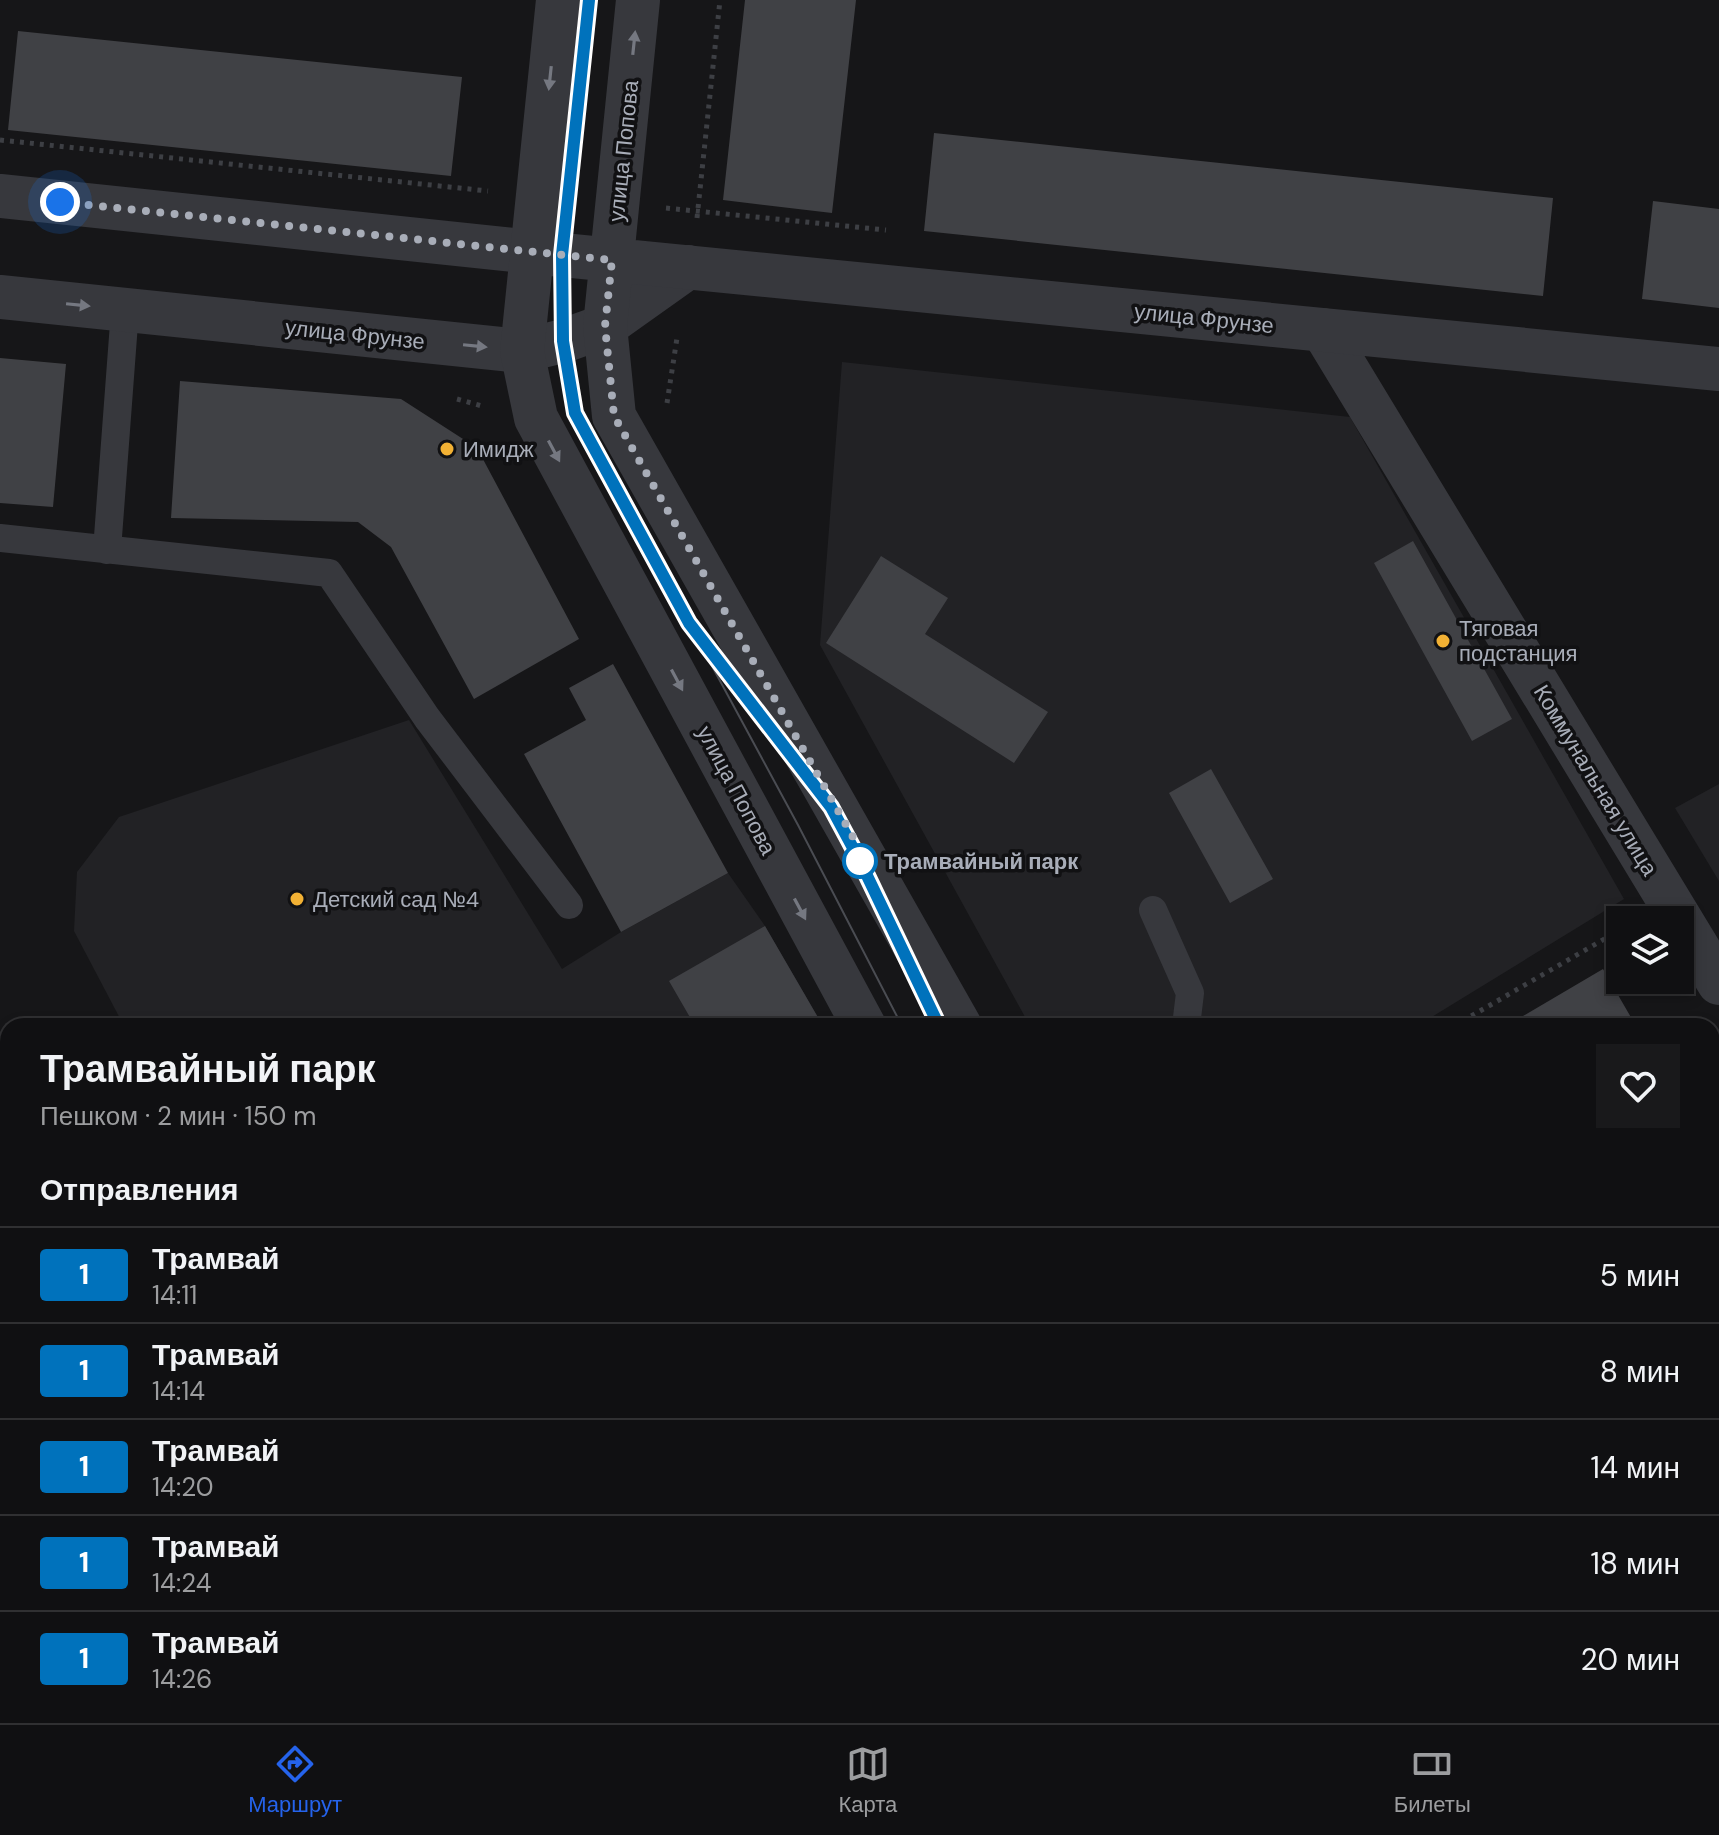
<!DOCTYPE html>
<html lang="ru">
<head>
<meta charset="utf-8">
<style>
  :root { --surface:#101012; --page:#19191b; --text:#f1f3f6; --muted:#9c9d9f; --line:#303032; --accent:#2563eb }
  body { margin:0; font-family:"DM Sans",sans-serif; background:var(--page); color:var(--text); height:100vh; display:flex; flex-direction:column; font-size:30px; white-space:nowrap }
  * { box-sizing:border-box; margin:0 }
  p { font-size:26px; color:var(--muted) }
  .icon { flex:none; width:44px; height:44px; fill:none; stroke:currentColor; stroke-width:2; stroke-linecap:round; stroke-linejoin:round }
  .map { position:relative; flex:1; overflow:hidden }
  .details { position:absolute; left:0px; top:1018px; width:1720px; height:706px; display:flex; flex-direction:column; background:var(--surface); border-radius:24px 24px 0 0; box-shadow:0 4px 12px #0003,0 0 0 2px var(--line) }
  .details>* { flex:none }
  .badge { padding:0 16px; border-radius:6px; font-size:28px; line-height:52px }
  .fabs { position:absolute; left:1606px; top:906px; display:grid; gap:16px }
  .fabs a { display:grid; place-items:center; width:88px; height:88px; border-radius:0px; background:var(--surface); box-shadow:0 4px 12px #0003,0 0 0 2px var(--line); font-size:40px }
  .you { position:absolute; width:40px; height:40px; margin:-20px; border:6px solid #fff; border-radius:50%; background:#1a73e8; box-shadow:0 0 0 12px #1a73e833 }
  .map>.badge { position:absolute; translate:-50% -50%; box-shadow:0 0 0 4px #fff }
  h2 { padding:0 40px; font-size:30px; line-height:72px }
  .round { display:grid; place-items:center; flex:none; width:84px; height:84px; border-radius:0px; background:var(--page) }
  .summary { display:flex; align-items:center; justify-content:space-between; height:136px; padding:0 40px }
  h1 { font-size:38px; font-weight:700; line-height:60px }
  ul { padding:0; list-style:none }
  li { display:flex; align-items:center; gap:24px; height:96px; padding:0 40px; border-top:2px solid var(--line) }
  li div { flex:1 }
  li b { display:block; font-size:30px }
  li em { font-style:normal }
  li .badge { min-width:88px; font-weight:700; text-align:center }
  .dock { display:flex; justify-content:space-around; align-items:center; height:112px; border-top:2px solid var(--line); background:var(--surface); font-size:22px; color:var(--muted) }
  .dock a { display:grid; justify-items:center; gap:4px }
  .dock .current { color:var(--accent) }
  .map>svg:first-child { display:block }
</style>
</head>
<body>
<div class="map">
<svg width="1719" height="1723" viewBox="0 0 1719 1723">
  <rect width="100%" height="100%" fill="#161618"/>
  <!-- built -->
  <path fill="#222225" d="M842,362L1350,417L1624,899L1417,1026H1030L820,645Z
    M409,720L562,969L621,932L728,873L765,926L823,1026H124L74,931L77,872L119,817Z
    M1719,784V881L1675,808Z"/>
  <!-- building -->
  <path fill="#404145" d="M745,0H856L832,213L723,200Z
    M18,31L462,77L451,176L8,130Z
    M934,133L1553,198L1543,296L924,231Z
    M1653,201L1719,209V308L1642,299Z
    M0,358L66,364L53,507L0,503Z
    M180,381L401,399L477,448L579,639L474,699L391,547L358,522L171,518Z
    M1413,541L1512,719L1472,741L1374,563Z
    M881,556L948,598L925,634L1048,712L1014,763L826,643Z
    M613,664L728,873L621,932L524,754L586,720L569,688Z
    M1211,769L1273,879L1230,903L1169,793Z
    M765,926L823,1026H695L669,981Z
    M1603,969L1636,1026H1506Z
    M1719,1165V1291L1712,1279V1169Z
    M0,1309L8,1322V1329L0,1334L8,1347V1547L0,1533Z
    M383,1716H568L572,1723H371Z
    M962,1716H1105L1109,1723H966Z"/>
  <g fill="none" stroke-linecap="round" stroke-linejoin="round">
    <!-- path -->
    <path stroke="#3d3f44" stroke-width="5" stroke-dasharray="4 6" stroke-linecap="butt" d="M0,140L488,191
      M666,208L886,230
      M697,218L720,0
      M457,399L482,406
      M667,403L677,338
      M1454,1026L1620,930
      M0,1664L8,1659
      M249,1723L260,1716"/>
    <!-- service -->
    <path stroke="#37383d" stroke-width="28" d="M0,538L329,573L427,718L569,905
      M107,550L125,310
      M1153,910L1190,993L1186,1026
      M0,1262L8,1276
      M1712,1412L1719,1425
      M1712,1583L1719,1580
      M894,1716L898,1723
      M1507,1716L1510,1723
      M662,1723L674,1716
      M1388,1723L1403,1716"/>
    <!-- minor -->
    <path stroke="#37383d" stroke-width="44" d="M0,196L532,252
      M0,297L522,351L563,341L605,326L688,267
      M1323,330L1719,983
      M81,1723L92,1716"/>
    <!-- tertiary -->
    <path stroke="#37383d" stroke-width="44" d="M558,0L522,351L536,418L864,1026
      M638,0L605,326L614,416L960,1026
      M532,252L1719,369
      M1214,1716L1218,1723
      M1283,1716L1286,1723"/>
    <!-- tram -->
    <path stroke="#4a4c52" stroke-width="2" d="M589,0L562,255L563,341L575,413L798,825L902,1026
      M721,664L831,807L860,861L939,1026
      M1243,1716L1247,1723"/>
  </g>
  <!-- one-way arrows -->
  <defs><path id="oneway-solid" d="M-6-.8H1V-3.2L6.5 0L1 3.2V.8H-6Z" transform="scale(2)"/></defs>
  <g fill="#757881">
    <use href="#oneway-solid" transform="translate(634 43) rotate(-84)"/>
    <use href="#oneway-solid" transform="translate(550 78) rotate(96)"/>
    <use href="#oneway-solid" transform="translate(78 305) rotate(6)"/>
    <use href="#oneway-solid" transform="translate(475 346) rotate(6)"/>
    <use href="#oneway-solid" transform="translate(554 451) rotate(62)"/>
    <use href="#oneway-solid" transform="translate(677 680) rotate(62)"/>
    <use href="#oneway-solid" transform="translate(800 909) rotate(62)"/>
  </g>
  <g fill="none" stroke-linecap="round" stroke-linejoin="round">
    <defs>
      <path id="line" d="M589,0L562,255L563,341L575,413L689,623L831,807L860,861L939,1026"/>
    </defs>
    <!-- line casing -->
    <use href="#line" stroke="#fff" stroke-width="18"/>
    <!-- line -->
    <use href="#line" stroke="#0072bc" stroke-width="12"/>
    <!-- walk -->
    <path stroke="#a8adb8" stroke-width="8" stroke-dasharray="0 14.4" d="M60,202L612,260L605,326L614,416L866,860L860,861"/>
  </g>
  <!-- markers -->
  <g fill="#f2b134" stroke="#111113" stroke-width="3">
    <circle cx="447" cy="449" r="8"/>
    <circle cx="1443" cy="641" r="8"/>
    <circle cx="297" cy="899" r="8"/>
  </g>
  <circle fill="#fff" stroke="#0072bc" stroke-width="4" cx="860" cy="861" r="16"/>
  <g text-anchor="middle" stroke-width="7" stroke-linejoin="round" paint-order="stroke">
    <!-- street labels -->
    <g font-size="22" fill="#a8adb8" stroke="#111113">
      <text transform="translate(623 151) rotate(-84)" y="8">улица Попова</text>
      <text transform="translate(1204 318) rotate(6)" y="8">улица Фрунзе</text>
      <text transform="translate(355 334) rotate(6)" y="8">улица Фрунзе</text>
      <text transform="translate(1596 780) rotate(59)" y="8">Коммунальная улица</text>
      <text transform="translate(737 790) rotate(62)" y="8">улица Попова</text>
    </g>
    <!-- poi labels -->
    <g font-size="22" fill="#a8adb8" stroke="#111113" text-anchor="start">
      <text x="463" y="457">Имидж</text>
      <text x="1459" y="636">Тяговая<tspan x="1459" dy="25">подстанция</tspan></text>
      <text x="313" y="907">Детский сад №4</text>
    </g>
    <!-- stop labels -->
    <g font-size="22" font-weight="bold" fill="#a8adb8" stroke="#111113" text-anchor="start">
      <text x="884" y="869">Трамвайный парк</text>
    </g>
  </g>
</svg>
<div class="fabs">
<a><svg class="icon" aria-label="layers" viewBox="0 0 24 24"><path d="M12 4l9 5-9 5-9-5zM3 14l9 5 9-5"/></svg></a>
</div>
<div class="you" style="left:60px;top:202px"></div>
<section class="details">
<div class="summary"><div><h1>Трамвайный парк</h1><p>Пешком · 2 мин · 150 m</p></div><a class="round"><svg class="icon" aria-label="heart" viewBox="0 0 24 24"><path d="M12 20l-8-8c-3-5 5-10 8-4 3-6 11-1 8 4z"/></svg></a></div>
<h2>Отправления</h2>
<ul>
<li><span class="badge" style="background:#0072bc;color:#fff">1</span><div><b>Трамвай</b><p>14:11</p></div><em>5 мин</em></li>
<li><span class="badge" style="background:#0072bc;color:#fff">1</span><div><b>Трамвай</b><p>14:14</p></div><em>8 мин</em></li>
<li><span class="badge" style="background:#0072bc;color:#fff">1</span><div><b>Трамвай</b><p>14:20</p></div><em>14 мин</em></li>
<li><span class="badge" style="background:#0072bc;color:#fff">1</span><div><b>Трамвай</b><p>14:24</p></div><em>18 мин</em></li>
<li><span class="badge" style="background:#0072bc;color:#fff">1</span><div><b>Трамвай</b><p>14:26</p></div><em>20 мин</em></li>
</ul>
</section>
</div>
<nav class="dock">
<a class="current"><svg class="icon" aria-label="directions" viewBox="0 0 24 24"><path d="M12 3l9 9-9 9-9-9zM9 14v-3h6M13 9l2 2-2 2"/></svg>Маршрут</a>
<a><svg class="icon" aria-label="map" viewBox="0 0 24 24"><path d="M3 6l6-2 6 2 6-2v14l-6 2-6-2-6 2zM9 4v14M15 6v14"/></svg>Карта</a>
<a><svg class="icon" aria-label="tickets" viewBox="0 0 24 24"><path d="M3 7h18v10H3zM15 7v10"/></svg>Билеты</a>
</nav>
</body>
</html>
